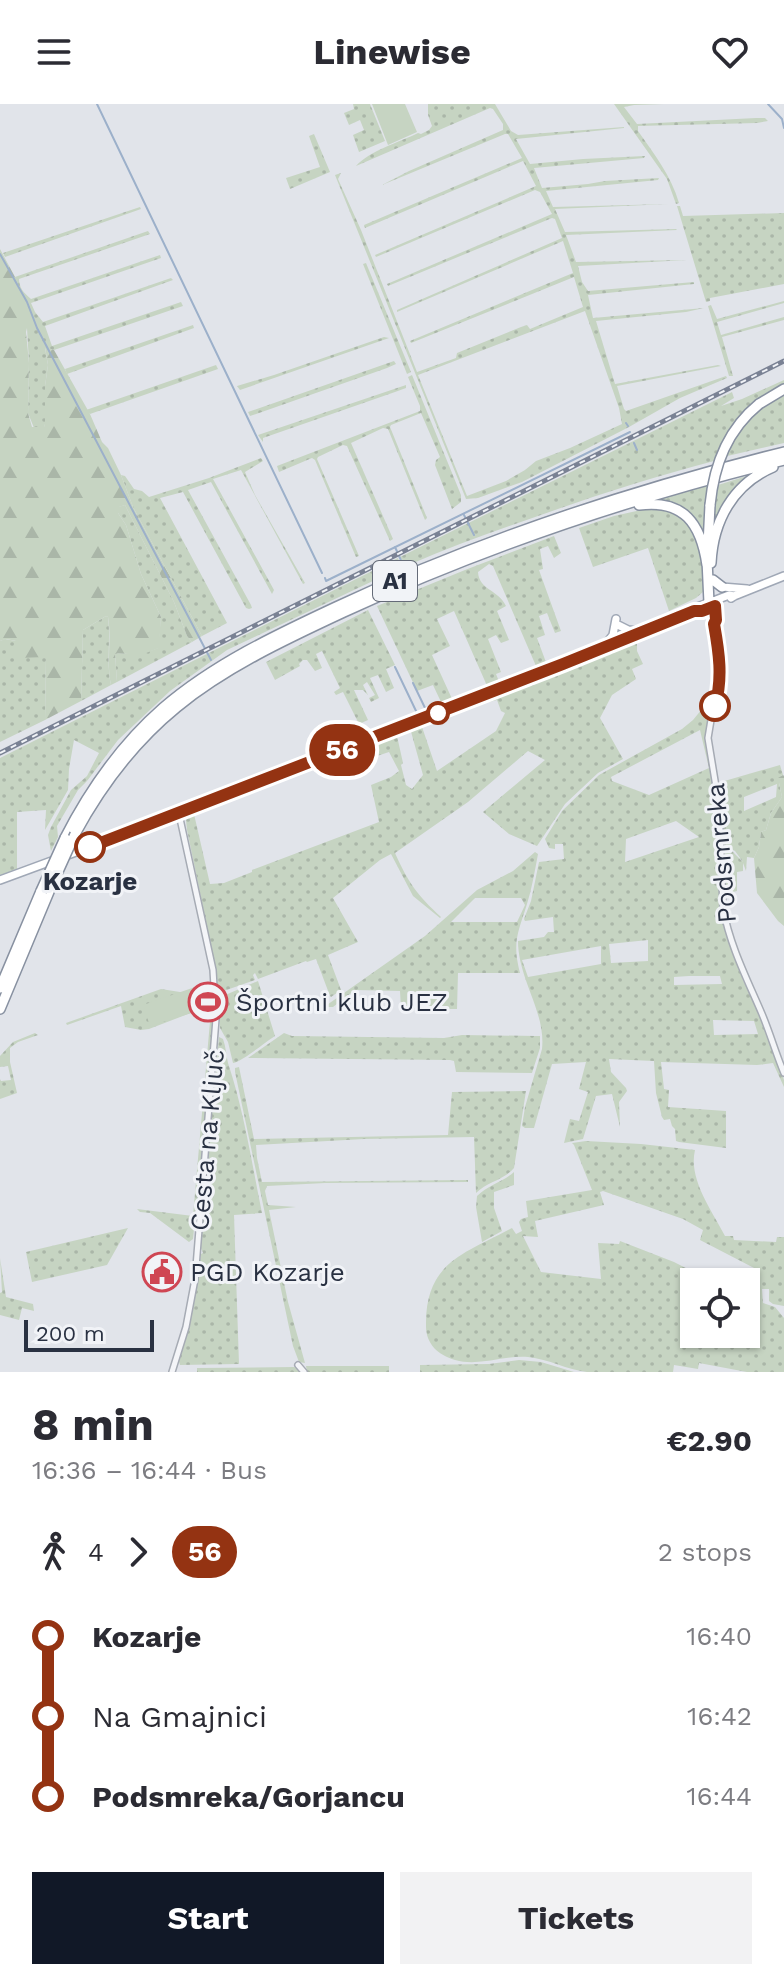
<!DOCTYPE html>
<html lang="en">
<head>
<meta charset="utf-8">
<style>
  :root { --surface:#fff; --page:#f2f2f3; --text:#2b2b33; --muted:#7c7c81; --accent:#111827 }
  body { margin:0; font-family:"Work Sans",sans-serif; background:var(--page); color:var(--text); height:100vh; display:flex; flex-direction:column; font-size:30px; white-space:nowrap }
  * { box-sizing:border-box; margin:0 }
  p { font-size:26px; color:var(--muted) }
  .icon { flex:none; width:44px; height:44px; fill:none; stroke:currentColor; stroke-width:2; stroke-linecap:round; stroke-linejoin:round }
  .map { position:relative; height:1268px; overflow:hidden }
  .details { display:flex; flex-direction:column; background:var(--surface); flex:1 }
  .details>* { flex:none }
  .badge { padding:0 16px; border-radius:26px; font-size:28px; line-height:52px }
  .buttons { position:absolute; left:680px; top:1164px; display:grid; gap:16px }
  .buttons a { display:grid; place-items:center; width:80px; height:80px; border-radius:0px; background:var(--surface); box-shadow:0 2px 6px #0004; font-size:40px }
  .scale { position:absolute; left:24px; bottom:20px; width:130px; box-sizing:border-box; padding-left:8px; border:4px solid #293142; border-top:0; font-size:22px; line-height:28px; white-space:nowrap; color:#293142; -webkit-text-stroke:6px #f1f3f7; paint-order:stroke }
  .map>.badge { position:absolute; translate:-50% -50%; box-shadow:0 0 0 4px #fff }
  .legs { display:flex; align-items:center; gap:12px; height:88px; padding:0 32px; font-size:26px }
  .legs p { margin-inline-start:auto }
  .head { display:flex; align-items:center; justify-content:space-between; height:136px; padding:0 32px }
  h1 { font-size:44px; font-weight:700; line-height:60px }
  .button { display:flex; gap:16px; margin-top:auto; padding:16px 32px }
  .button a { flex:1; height:92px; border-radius:0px; background:var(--accent); color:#fff; font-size:32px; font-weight:700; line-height:92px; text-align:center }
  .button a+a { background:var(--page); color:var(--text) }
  ul { padding:0 32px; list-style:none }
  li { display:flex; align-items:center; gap:28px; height:80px; font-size:30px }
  li i { display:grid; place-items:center; width:12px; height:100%; margin:0 10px; background:currentColor }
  li i::after { content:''; width:20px; height:20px; margin:-10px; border:6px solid; border-radius:50%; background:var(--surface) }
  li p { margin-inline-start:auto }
  li:first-child i { background:linear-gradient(#0000 50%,currentColor 0) }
  li:last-child i { background:linear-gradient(currentColor 50%,#0000 0) }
  header { display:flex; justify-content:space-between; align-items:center; height:104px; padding:0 32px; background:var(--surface); font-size:36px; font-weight:700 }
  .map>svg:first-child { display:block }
</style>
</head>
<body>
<header><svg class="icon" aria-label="menu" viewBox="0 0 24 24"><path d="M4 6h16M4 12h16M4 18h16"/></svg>Linewise<svg class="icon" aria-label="heart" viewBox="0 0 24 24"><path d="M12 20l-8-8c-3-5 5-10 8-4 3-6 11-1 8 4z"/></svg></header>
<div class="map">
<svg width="784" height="1268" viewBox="0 0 784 1268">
  <defs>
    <pattern id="grass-dots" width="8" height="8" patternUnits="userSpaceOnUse" patternTransform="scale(2)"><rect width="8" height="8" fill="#c6d4c2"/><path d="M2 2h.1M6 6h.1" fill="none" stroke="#aab6a8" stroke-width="1.8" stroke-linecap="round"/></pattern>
    <pattern id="forest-firs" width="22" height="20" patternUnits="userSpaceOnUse" patternTransform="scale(2)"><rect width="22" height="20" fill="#c6d4c2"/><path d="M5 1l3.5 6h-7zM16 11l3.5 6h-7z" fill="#aab6a8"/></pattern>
  </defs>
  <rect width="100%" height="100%" fill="#e1e4ea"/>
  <!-- grass -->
  <path fill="url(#grass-dots)" fill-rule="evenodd" d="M353,0H370L385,37L359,48L353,31L364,26L360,16L349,21L344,9L354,5Z
    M428,0H495L511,27L518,31L624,23V24L516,35L530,60L583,55L645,52L644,54L534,64L542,84L588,80L605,77L659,74L658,76L546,87L553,103L669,100L555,105L565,128L676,125L677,126L566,131L576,158L687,156L578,162L582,178L588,187L694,178V180L588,191L593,214L704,204L686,208L596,217L615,280L718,261L721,262L617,282L624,305L626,307L726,272L727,274L680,294L629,323L522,378L478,394L466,395L335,71L341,69L338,75L361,126L417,268L456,254L457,249L521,223L527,221L530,225L583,203L574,173L411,239L410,237L573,169L563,137L397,208V206L562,134L555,115L552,114L388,182L387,180L552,110L540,88L535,86L376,153L375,151L536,82L523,57L365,124L364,121L522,54L508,30H505L382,81L409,67L503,26V20L493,5L490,4L356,62C369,47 400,38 418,29L421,30L429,26L432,22L428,11ZM585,207L619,304L622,320L570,344L536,357L525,366L506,377L467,392L418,271Z
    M614,0H664L634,1L624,3L637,20L756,14H765L768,17L757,19L638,22V27C654,50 671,71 679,99L676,100L667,75Z
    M314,30L330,68L290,85L286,74L320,63L309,32Z
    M680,102L683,112L784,109V180L710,194V197L706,198L677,102Z
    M140,103L141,105L5,153L3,149Z
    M148,127L150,130L19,175C19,184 24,189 31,195L160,151L161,154L31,199L35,208L43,218L171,174L173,176L45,222L52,242L181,198L183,202L54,246L45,244L48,261L45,282V320L44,323L34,324L28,309L29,259L27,224L12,174Z
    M366,159L411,268L407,270L363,160Z
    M784,197V199L717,218L721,231L784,213V216L722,233L733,272H729L708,202L711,201L717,215Z
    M193,221L194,224L67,270L65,265Z
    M384,233L389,234L240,286L237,282L274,271Z
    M394,257L396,260L387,264L253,311L250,312L248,308Z
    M216,261L218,265L90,310L86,306Z
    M412,271L461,391V398L452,405L435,361L436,356L440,353L421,309L391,321L390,323L427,414L425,416L388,325L383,324L351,339L393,435L390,437L347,342L343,341L318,353L317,355L359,452L356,453L315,356L312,354L279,368L277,362L420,307V302L408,273Z
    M784,276V281C748,296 729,322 714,357C653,373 597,391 538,412C495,427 452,442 411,460L406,461L400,453L728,290L732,288L734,294L721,302L742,295Z
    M406,281V284L395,288L263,334V338L258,331Z
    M784,288V339L723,353C739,322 756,307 784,288Z
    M261,354L263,357L245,368L255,391L305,479L303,480L241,366L213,375L274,486L272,490L211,378L188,386L251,501L252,504L249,505L246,504L183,388L160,394L227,519L202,532L133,403L121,371L125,372L134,385L142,387L149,393L209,374Z
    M753,370C732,392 722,399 711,429L715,382Z
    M709,381L705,435L668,398L657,395Z
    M125,401L174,498L187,532L192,538L117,578L115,549C132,550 142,551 158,544L161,513L141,470L126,421L118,409V403Z
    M650,404C657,404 663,404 669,406C701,418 705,459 703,488L696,494L669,507L648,444L593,463L579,424L614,412Z
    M554,432L561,449L554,454L548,442L540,445L543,465L539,466L561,527L555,529L547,509L539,512L545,531L537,534L547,561L541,564L536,562L493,462L489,460L478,468C479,486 499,486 506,502L497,507L509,536L501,539L496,531L488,535L501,568L496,570L500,580L488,584L454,507L437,515L450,542L432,551L453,597L443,600L441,598L433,581L417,587L377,502L465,466Z
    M398,454L399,457L394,467L227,546L170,587L118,636L87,677L78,686L57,722L58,733L51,747L48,731L51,723L71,686L87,672L99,649L74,636L69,665L68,686L45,726L46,706L17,708V766L0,772V654Z
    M368,506L395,561L386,565L394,584L386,588L378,571L370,574L379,594L371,598L369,594L375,591L367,578L363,581L368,591L363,586H354L368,616L359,620L343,588L336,591L334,588L340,584L322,547L316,550L322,564L315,567L307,556H303L299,560L300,562L275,576L266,558Z
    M106,512L108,513C111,536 106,559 111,581L81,597L83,526Z
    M5,535L16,537L46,553L45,616L0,638V537Z
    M637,538V547L643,560L632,565L636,575L612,591L600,614L623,655L598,669L565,700L537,742L509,730L483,708L545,656L528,647L468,698L395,749C408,778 417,791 441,813L440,814L413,792L391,750L380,756L333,794L358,838L328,851L341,886L331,893L330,892L316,855L307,858L306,857L258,875L255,869L253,871L255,876L218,889L217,871L187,726L186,716L188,711L194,710L210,780L224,779L252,768V766L379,718L371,681L391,673L399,667L389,648L374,653L371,640L397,632L403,659L401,661L406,681L412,685L423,671L410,624L421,620L437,667L496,627L505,609L501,607L497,596L489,598L488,594L574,560Z
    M702,605L706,609L707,615V640L718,718L722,816L734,853L743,876L761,913L784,976V983L773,959L757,961L661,958L664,985L669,986L668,1003L726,1007V1044L679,1038L676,1037L675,1025L672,1022L670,1015L664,1016L662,1013L656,989L654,957L609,955L611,968L626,984L627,987L619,998L620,1023L612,990L596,992L583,1035L564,1039L570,1015L579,1017L588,988L579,985L586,958L552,960L534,1024H525L522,1022L525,1003L542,945C546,908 518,875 518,837L544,833L548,828H554L553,813L525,817L524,815L531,797L539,758L564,755L563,740H555V745L549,744L545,735L562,707L599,671L682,625L693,616ZM700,626L709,664L649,691L612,677L611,673ZM676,717L699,733L625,758L626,735ZM648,836V857L611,859L609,840ZM601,842V860L528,873L522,856ZM689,872H720L722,880L674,881V873ZM713,916L754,917L758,930L714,931Z
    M780,661L783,671L781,672L779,679L782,693L771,709L766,726L761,728L759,743L754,754L747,753L746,767L743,759V767L737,768V787L725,790L724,743L730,745L743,758L735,747L724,741L721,678ZM777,680L776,693L744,707V693Z
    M535,748L538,750C535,766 532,784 527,800C518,829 512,838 520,869H458L457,905H401L400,887L355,886L333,903H324L425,832L477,786L513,767ZM475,794H521L525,801L517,818H451Z
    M258,877L275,932C264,939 243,957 233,959L228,938L220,924L219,894H223V892Z
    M161,885L199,891L201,905L149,925L141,926L125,923L121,902L67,921L66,919Z
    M211,906H213L211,960L196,1121L194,1125L193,1135L189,1138L150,1109L140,1108L137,1105L193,1112Z
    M35,929L38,931L18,938L10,944V958L17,989L0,995V975L1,977L11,976L8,962L0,963V952L13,938Z
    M284,929L292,932L444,934L462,931L536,932H540V944L532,969L456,968L454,957L450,956L248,954Z
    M219,933L223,935C226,943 226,951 228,959C244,1007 252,1060 262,1109L234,1111L239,1260L180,1261L179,1258L192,1209L201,1150L203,1149L200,1142Z
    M239,963L254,1035L448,1031L452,988L526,987L514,1064C504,1076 487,1078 476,1089L474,1033L364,1035L256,1041L257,1054L262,1078L468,1076V1078L325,1079L267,1082L265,1087L268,1101L296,1103L269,1106L288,1198L305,1259L299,1258L293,1242L235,968V964Z
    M586,1037L641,1040L695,1046C688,1075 712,1107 725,1132H733L734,1136L776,1138L777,1133H784V1202L773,1200L769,1197V1185H762L763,1199L775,1203L784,1214V1268H747L699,1259L698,1265L674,1261L673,1268C645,1268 616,1268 587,1268C567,1266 549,1255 528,1253C504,1251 479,1263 455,1256C438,1251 426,1240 426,1222C425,1158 464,1150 512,1124L516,1130L522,1127L519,1118L521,1115L528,1113L526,1097L592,1086L574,1041L572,1039ZM603,1087L683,1115L703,1126L700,1136L756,1165L753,1200L746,1197V1230H694V1178H713L674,1158L620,1137L619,1140L598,1139L601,1175L541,1168L523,1132L538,1133L535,1117L604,1101L600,1088Z
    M514,1068V1081L494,1088V1104L502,1127L482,1138L476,1103L477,1092C488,1081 503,1078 514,1068Z
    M128,1124L107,1161L32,1178L26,1148Z
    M0,1154L6,1193L33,1200L34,1207L22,1204L19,1216L0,1211V1189L2,1188Z
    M519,1256L541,1258L574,1268H420V1261L489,1260Z
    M306,1262H389V1268H307Z
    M294,1263L298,1264L303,1268H197V1264Z"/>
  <!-- forest -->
  <path fill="url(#forest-firs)" d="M0,145L15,173L13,174L33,212L30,224H27L26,228L29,259L28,309L32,323H44L45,319V282L48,261L45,243L54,246L90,310L102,338L108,344L121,371L133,403L202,532L192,538L187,532L174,498L127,405L125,401L119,403L118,409L126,421L141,470L161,513L159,544L141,551L115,549L117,578L111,581C106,559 112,536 108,513L106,512L83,526L81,597L45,616L46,553L17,554L16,537L6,535L0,537Z
    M783,671L784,672V822L778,817L757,789L754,754L759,743L761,728L766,726L771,709L782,693L778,674Z"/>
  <!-- garden -->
  <path fill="#c6d4c2" d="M372,0H405L417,28L388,41Z
    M198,882L204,905L150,922L143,901Z"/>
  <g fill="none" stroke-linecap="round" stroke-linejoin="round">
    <!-- stream -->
    <path stroke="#9cb0ca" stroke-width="2" d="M97,0L322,469
      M768,0L782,15L784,24
      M0,150L27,198L37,224L211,556
      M626,319L628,322
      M634,339L637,346
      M464,411L474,431
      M395,443L404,463
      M325,474L326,477L630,328
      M395,563L417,609
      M413,579L426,606"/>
    <defs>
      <path id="minor" d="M714,497L715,519
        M709,499L717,535L720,564V584L711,616L708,634L719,701L723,804C730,842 747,875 762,910C770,929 776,950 784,969
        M298,1261L304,1268
        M172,1268L186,1223L195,1175L216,915L213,866L179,710"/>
      <path id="major" d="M722,483L747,485
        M731,494L734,492L784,472
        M618,521L628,526L638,527
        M605,541L613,531L616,515
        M0,776L179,710L563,560L694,507L695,504L729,491L734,492"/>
      <path id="highway" d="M759,300L784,285
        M639,401C684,395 701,420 707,461
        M708,441L710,401
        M707,456L709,499
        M711,459C713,417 733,380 773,363
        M713,476L722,483
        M75,730C101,682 134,638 177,603C226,563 286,535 344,508C485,443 634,393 784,356
        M65,734C90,685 122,640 163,604C214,560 276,531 336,503C480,436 631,386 784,348
        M0,884L41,787
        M0,905L51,783"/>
    </defs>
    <!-- minor casing -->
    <use href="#minor" stroke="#a6abb4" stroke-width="8"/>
    <!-- major casing -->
    <use href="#major" stroke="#a0a8b6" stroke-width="10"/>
    <!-- highway casing -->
    <use href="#highway" stroke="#8891a1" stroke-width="12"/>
    <!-- minor -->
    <use href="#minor" stroke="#f4f5f8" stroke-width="5"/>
    <!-- major -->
    <use href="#major" stroke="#fff" stroke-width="7"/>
    <!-- highway -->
    <use href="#highway" stroke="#fff" stroke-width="9"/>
    <defs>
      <path id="rail" d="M0,649L784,257"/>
    </defs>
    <!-- rail casing -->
    <use href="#rail" stroke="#7a8294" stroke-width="5"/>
    <!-- rail -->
    <use href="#rail" stroke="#f1f3f7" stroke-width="2" stroke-dasharray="6" stroke-linecap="butt"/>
    <defs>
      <path id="highway-bridge" d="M710,401C714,361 727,326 759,300
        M51,783L75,730
        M41,787L65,734"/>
    </defs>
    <!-- highway-bridge casing -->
    <use href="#highway-bridge" stroke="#8891a1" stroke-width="12" stroke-linecap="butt"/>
    <!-- highway-bridge -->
    <use href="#highway-bridge" stroke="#fff" stroke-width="9"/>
  </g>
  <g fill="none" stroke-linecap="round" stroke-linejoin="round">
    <defs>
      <path id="line-1" d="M90,743L563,560L694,507H702L715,502L716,516L714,520C719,548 723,574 715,602"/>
    </defs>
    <!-- line-1 casing -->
    <use href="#line-1" stroke="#fff" stroke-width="18"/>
    <!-- line-1 -->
    <use href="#line-1" stroke="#943312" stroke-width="12"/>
  </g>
  <!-- icons -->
  <defs>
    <symbol id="stadium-ring" viewBox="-11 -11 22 22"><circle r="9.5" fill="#f1f3f7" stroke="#cf4653" stroke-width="1.5"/><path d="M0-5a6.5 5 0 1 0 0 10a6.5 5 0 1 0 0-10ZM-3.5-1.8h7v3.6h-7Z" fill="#cf4653"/></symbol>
    <symbol id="civic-ring" viewBox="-11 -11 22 22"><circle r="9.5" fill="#f1f3f7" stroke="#cf4653" stroke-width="1.5"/><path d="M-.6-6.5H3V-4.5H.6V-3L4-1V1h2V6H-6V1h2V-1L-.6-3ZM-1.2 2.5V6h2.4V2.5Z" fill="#cf4653"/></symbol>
  </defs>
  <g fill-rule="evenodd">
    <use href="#stadium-ring" x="186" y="876" width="44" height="44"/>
    <use href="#civic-ring" x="140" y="1146" width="44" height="44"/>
  </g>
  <!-- markers -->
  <g fill="#fff" stroke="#943312" stroke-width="4">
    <circle cx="715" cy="602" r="14"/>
    <circle cx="438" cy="609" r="10"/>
    <circle cx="90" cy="743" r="14"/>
  </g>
  <g text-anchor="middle" stroke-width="6" stroke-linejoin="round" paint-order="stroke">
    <!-- shield labels -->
    <rect fill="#f1f3f7" stroke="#656b78" stroke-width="2" x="373" y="457" width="44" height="40" rx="6"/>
    <g font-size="24" font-weight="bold" fill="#293142">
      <text x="395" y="485">A1</text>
    </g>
    <!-- street labels -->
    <g font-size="26" fill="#293142" stroke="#f1f3f7">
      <text transform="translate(721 749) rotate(-95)" y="9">Podsmreka</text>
      <text transform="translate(207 1036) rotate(-85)" y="9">Cesta na Ključ</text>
    </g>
    <!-- stop labels -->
    <g font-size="26" font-weight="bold" fill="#293142" stroke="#f1f3f7">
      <text x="90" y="786">Kozarje</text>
    </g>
    <!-- poi labels -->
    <g font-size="26" fill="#293142" stroke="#f1f3f7" text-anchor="start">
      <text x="236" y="907">Športni klub JEZ</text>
      <text x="190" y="1177">PGD Kozarje</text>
    </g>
  </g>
</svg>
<div class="buttons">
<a><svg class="icon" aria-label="locate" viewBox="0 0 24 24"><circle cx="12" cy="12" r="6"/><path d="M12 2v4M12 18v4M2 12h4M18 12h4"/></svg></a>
</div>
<div class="scale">200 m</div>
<b class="badge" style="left:342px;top:646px;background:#943312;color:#fff">56</b>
</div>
<section class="details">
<div class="head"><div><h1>8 min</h1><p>16:36 – 16:44 · Bus</p></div><b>€2.90</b></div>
<div class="legs"><svg class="icon" aria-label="walk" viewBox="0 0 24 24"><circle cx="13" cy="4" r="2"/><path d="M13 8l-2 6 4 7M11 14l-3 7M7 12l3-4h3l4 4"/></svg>4<svg class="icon" aria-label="forward" viewBox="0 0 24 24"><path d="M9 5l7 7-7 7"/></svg><b class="badge" style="background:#943312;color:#fff">56</b><p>2 stops</p></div>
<ul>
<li><i style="color:#943312"></i><b>Kozarje</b><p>16:40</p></li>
<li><i style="color:#943312"></i><span>Na Gmajnici</span><p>16:42</p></li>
<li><i style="color:#943312"></i><b>Podsmreka/Gorjancu</b><p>16:44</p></li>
</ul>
<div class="button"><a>Start</a><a>Tickets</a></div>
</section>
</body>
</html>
